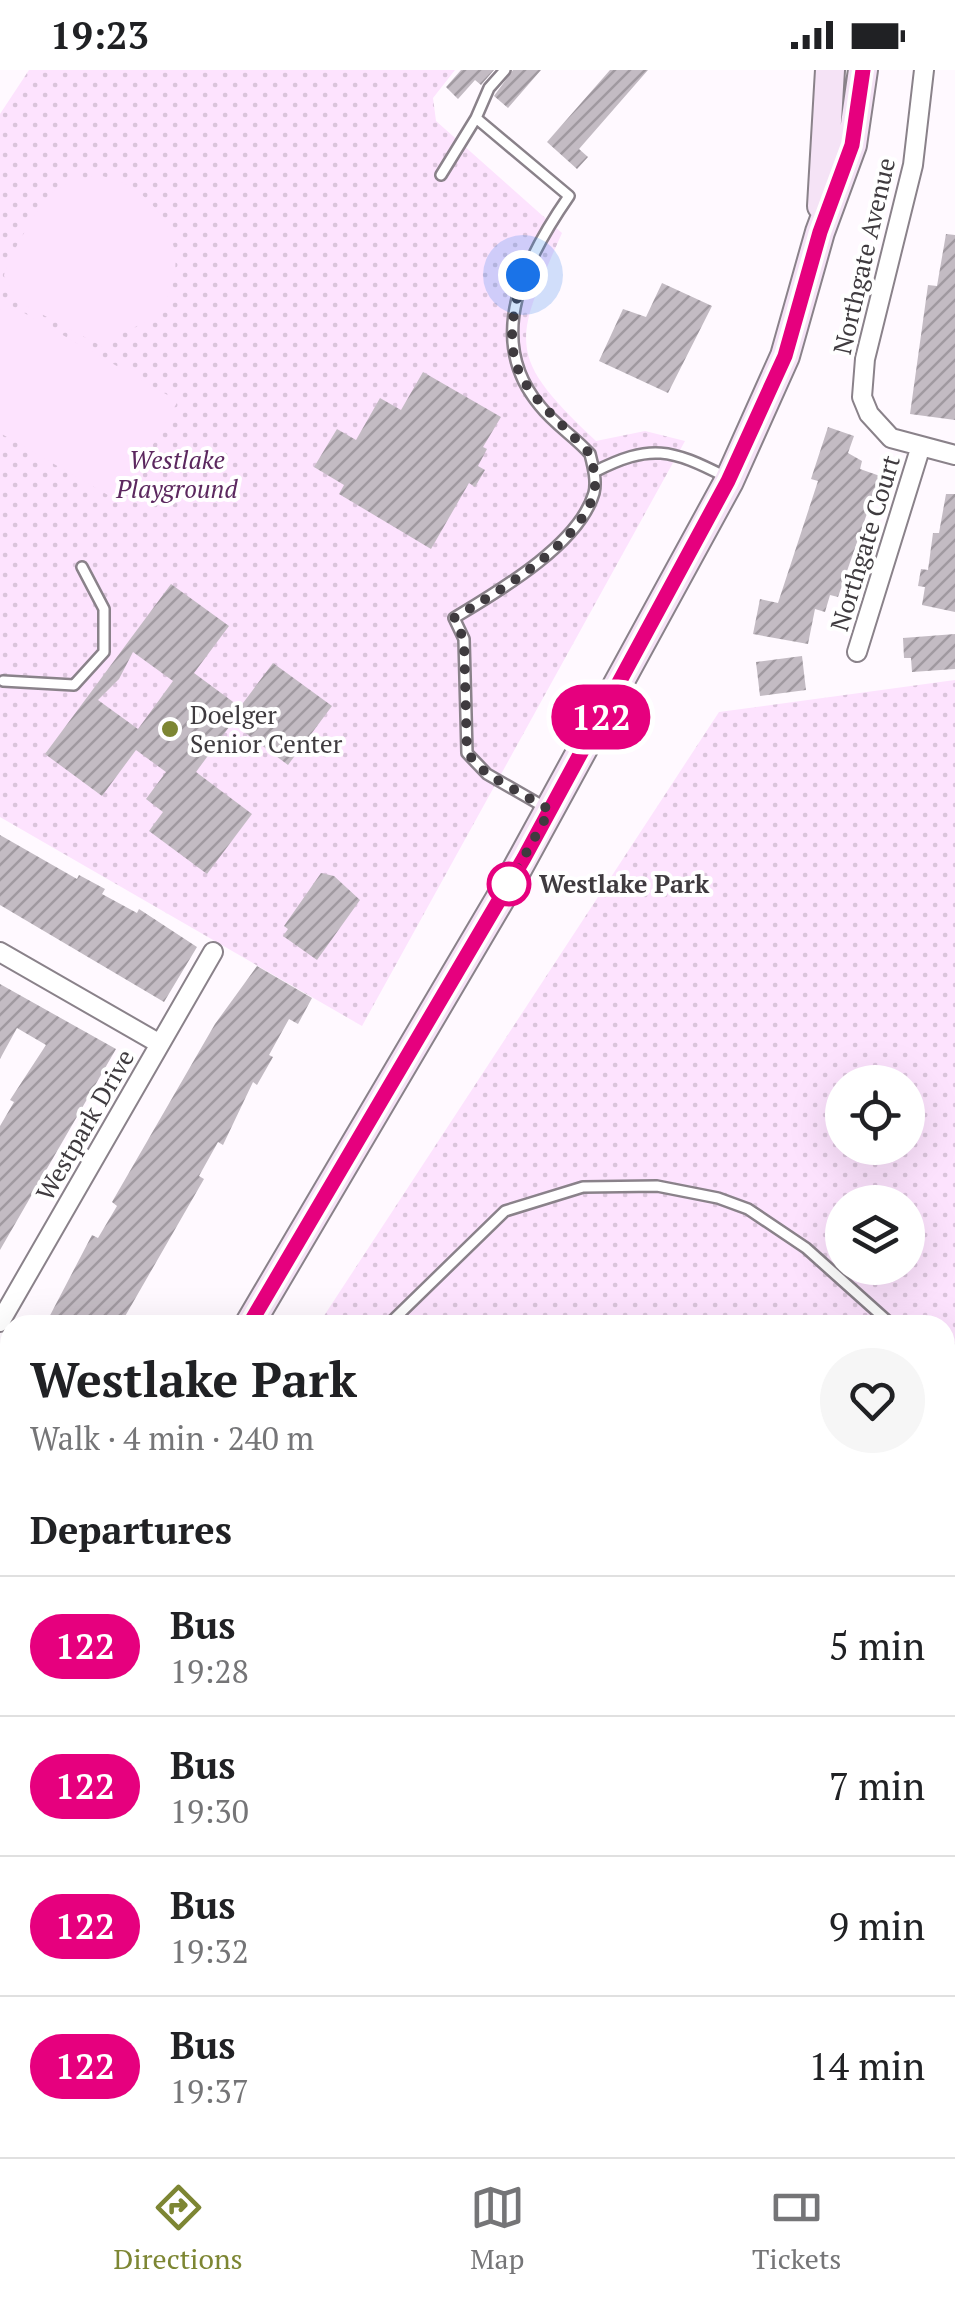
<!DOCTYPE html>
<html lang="en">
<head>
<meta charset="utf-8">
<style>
  :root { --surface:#fff; --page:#f6f6f6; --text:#202124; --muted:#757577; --line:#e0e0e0; --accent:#7d8633 }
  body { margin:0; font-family:"PT Serif",serif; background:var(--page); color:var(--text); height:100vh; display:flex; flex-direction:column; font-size:38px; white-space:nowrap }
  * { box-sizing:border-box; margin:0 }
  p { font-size:32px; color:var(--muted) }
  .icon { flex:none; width:55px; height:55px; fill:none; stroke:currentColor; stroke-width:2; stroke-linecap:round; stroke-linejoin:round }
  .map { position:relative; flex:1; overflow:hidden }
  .side { position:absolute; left:0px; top:1245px; width:955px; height:842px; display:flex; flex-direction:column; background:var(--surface); border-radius:30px 30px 0 0; box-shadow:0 10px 40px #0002 }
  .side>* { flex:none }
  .badge { padding:0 20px; border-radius:32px; font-size:35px; line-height:65px }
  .fabs { position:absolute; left:825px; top:995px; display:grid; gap:20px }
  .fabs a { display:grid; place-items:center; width:100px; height:100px; border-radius:50%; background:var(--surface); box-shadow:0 10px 40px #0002; font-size:50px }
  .you { position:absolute; width:50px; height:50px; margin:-25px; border:8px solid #fff; border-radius:50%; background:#1a73e8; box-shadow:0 0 0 15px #1a73e833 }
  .map>.badge { position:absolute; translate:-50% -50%; box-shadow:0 0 0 5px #fff }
  h2 { padding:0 30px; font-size:38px; line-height:90px }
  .round { display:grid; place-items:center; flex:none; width:105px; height:105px; border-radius:52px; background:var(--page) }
  .overview { display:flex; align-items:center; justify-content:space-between; height:170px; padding:0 30px }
  h1 { font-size:48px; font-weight:700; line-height:75px }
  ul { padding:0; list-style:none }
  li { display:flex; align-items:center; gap:30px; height:140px; padding:0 30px; border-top:2px solid var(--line) }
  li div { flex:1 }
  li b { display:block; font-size:38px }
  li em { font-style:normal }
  li .badge { min-width:110px; font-weight:700; text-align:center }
  .status { display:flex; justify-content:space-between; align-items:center; height:70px; padding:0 50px; background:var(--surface); direction:ltr }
  .status svg { height:28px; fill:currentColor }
  .menu { display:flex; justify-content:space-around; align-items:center; height:140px; border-top:2px solid var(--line); background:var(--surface); font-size:28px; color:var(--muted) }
  .menu a { display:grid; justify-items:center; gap:5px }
  .menu .current { color:var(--accent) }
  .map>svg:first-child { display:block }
</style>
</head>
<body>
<div class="status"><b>19:23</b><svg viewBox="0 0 49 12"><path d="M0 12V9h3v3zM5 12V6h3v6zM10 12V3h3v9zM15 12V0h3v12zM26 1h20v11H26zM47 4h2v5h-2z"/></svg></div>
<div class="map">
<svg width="955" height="2087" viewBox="0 0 955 2087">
  <defs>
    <pattern id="grass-dots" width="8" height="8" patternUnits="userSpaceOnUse" patternTransform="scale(2.5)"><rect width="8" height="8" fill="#fde3fe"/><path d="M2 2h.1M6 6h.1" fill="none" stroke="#dac4db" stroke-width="1.8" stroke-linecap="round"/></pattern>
    <pattern id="building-hatch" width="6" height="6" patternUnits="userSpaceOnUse" patternTransform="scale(2.5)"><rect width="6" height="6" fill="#c3bbc3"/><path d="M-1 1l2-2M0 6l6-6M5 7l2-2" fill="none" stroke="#a099a0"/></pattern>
  </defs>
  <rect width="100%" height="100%" fill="#fff9ff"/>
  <!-- grass -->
  <path fill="url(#grass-dots)" fill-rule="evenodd" d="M29,0H455L433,28L436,51L562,163C514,272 504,285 596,371L645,361L685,371L362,956L0,747V44Z
    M955,610V2087H185L180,2078H945V1255H318L719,642ZM842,1012H908V1078H842ZM842,1132H908V1198H842Z
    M0,2022L10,2040V2078H37L41,2087H0Z"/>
  <!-- pitch -->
  <path fill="#fde3fe" d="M95,105C157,112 199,183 161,239C147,259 117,257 105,278L19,232L4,206C5,192 39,136 51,124C61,114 82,109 95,105Z
    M5,232L178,331L120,432L0,363V240Z"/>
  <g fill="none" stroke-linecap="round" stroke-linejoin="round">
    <!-- stream -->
    <path stroke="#cfa5d0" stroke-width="6" d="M175,2078L180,2087"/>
  </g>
  <!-- building -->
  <path fill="url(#building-hatch)" fill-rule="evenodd" d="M461,0H494L481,15L475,10L458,29L446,17Z
    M513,0H541L508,38L494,26Z
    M610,0H648L579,79L588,87L577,99L547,72Z
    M946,164L955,165V350L910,344L928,215L937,216Z
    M662,213L712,236L668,323L599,291L623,239L646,247Z
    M423,302L501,347L483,377L487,379L478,396L485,400L475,417L469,413L431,479L339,424L344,415L314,397L337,359L356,370L380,328L401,340Z
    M828,357L854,366L848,383L862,391L860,399L880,406L838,527L830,525L825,542L815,539L808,574L753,564L760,529L778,533L818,411L811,409Z
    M946,424H955V542L922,535L925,517L918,516L921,499L928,500L933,463H939Z
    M171,514L229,556L194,603L240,637L273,593L332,636L288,695L232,653L196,702L252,744L207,804L149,761L163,742L146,729L166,702L136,680L102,726L45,684ZM133,582L173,611L138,659L98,630L119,609Z
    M955,564V599L912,602L911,588H904L903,568Z
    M802,586L806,620L760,626L756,592Z
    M0,765L77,809L79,805L105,819L102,824L137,843L139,839L197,877L164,932L0,835Z
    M321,803L334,806L360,830L317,890L283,866L288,859L284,856Z
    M257,896L312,928L298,954L289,949L269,985L273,987L257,1015L253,1012L223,1075L218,1072L199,1106L204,1109L120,1255H45L92,1165L98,1168L117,1136L112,1132L215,954Z
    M0,914L116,979L0,1180V1056L14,1032L10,1030L46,975L17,958L0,989Z"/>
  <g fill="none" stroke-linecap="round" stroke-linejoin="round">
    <defs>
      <path id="lane" d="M505,0L489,18L476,48L569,126C526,188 483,268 540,336C554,354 575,367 590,384C593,396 597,411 594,423C579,475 497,522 454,548L464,569L467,683L487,704L548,739
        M441,105L476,48
        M594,402C651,373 671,379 726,407
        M3,611L74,615L104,582V539L82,497
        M388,1255L505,1141L583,1117L657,1116L718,1128L748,1139L806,1178L892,1255
        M945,1314L955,1327"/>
      <path id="street" d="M924,0L913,95L865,289L862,327L869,344L891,368L955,385
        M857,582L920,379
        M0,882L160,974
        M0,1252L213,882"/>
      <path id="secondary" d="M822,136L830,0
        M249,1255L510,812L729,411L785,286L820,162L852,75L863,0
        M0,1617L10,1604
        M0,1679L10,1667
        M0,1962L10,1980
        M65,2078L69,2087"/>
    </defs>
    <!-- lane casing -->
    <use href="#lane" stroke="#8a828a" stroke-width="14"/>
    <!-- street casing -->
    <use href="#street" stroke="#8a828a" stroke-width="22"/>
    <!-- secondary casing -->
    <use href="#secondary" stroke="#8a828a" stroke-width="32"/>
    <!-- lane -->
    <use href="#lane" stroke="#fff" stroke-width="9"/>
    <!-- street -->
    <use href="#street" stroke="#fff" stroke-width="18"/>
    <!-- secondary -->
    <use href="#secondary" stroke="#f5e3f6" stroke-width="28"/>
  </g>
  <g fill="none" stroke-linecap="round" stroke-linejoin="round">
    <defs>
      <path id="line" d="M249,1255L524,788L728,411L785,286L820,162L852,75L863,0"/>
    </defs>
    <!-- line casing -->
    <use href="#line" stroke="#fff" stroke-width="22"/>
    <!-- line -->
    <use href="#line" stroke="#e6007e" stroke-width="15"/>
    <!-- walk -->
    <path stroke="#3f3b3f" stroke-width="10" stroke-dasharray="0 18" d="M509,814L550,740L487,704L467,683L464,570L454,548C497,522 580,475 594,423C597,411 593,395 590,384C528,317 493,307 523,205"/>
  </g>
  <!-- markers -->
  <circle fill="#7d8633" stroke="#fff" stroke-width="4" cx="170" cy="659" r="10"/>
  <circle fill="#fff" stroke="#e6007e" stroke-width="5" cx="509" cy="814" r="20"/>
  <g text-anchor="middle" stroke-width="8" stroke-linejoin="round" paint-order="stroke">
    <!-- street labels -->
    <g font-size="25" fill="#3f3b3f" stroke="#fff">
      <text transform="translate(864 186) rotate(-77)" y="9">Northgate Avenue</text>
      <text transform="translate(865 473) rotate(-73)" y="9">Northgate Court</text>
      <text transform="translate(85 1055) rotate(-60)" y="9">Westpark Drive</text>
    </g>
    <!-- park labels -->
    <g font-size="25" font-style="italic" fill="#5c285f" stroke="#fff">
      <text x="177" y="399">Westlake<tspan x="177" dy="29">Playground</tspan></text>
    </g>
    <!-- poi labels -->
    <g font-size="25" fill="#3f3b3f" stroke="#fff" text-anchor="start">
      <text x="190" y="654">Doelger<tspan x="190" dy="29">Senior Center</tspan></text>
    </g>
    <!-- stop labels -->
    <g font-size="25" font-weight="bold" fill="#3f3b3f" stroke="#fff" text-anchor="start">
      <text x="539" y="823">Westlake Park</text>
    </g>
  </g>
</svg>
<div class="fabs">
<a><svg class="icon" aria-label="locate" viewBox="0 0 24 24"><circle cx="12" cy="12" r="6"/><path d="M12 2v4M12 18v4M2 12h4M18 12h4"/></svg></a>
<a><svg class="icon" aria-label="layers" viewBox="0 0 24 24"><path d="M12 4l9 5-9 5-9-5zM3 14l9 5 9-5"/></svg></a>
</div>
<div class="you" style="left:523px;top:205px"></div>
<b class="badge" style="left:601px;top:647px;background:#e6007e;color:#fff">122</b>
<section class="side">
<div class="overview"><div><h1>Westlake Park</h1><p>Walk · 4 min · 240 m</p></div><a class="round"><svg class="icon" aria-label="heart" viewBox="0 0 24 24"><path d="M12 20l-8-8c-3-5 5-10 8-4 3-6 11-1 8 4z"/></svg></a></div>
<h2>Departures</h2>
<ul>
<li><span class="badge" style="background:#e6007e;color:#fff">122</span><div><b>Bus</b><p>19:28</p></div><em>5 min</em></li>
<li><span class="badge" style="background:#e6007e;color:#fff">122</span><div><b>Bus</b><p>19:30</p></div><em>7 min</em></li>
<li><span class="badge" style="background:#e6007e;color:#fff">122</span><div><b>Bus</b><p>19:32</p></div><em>9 min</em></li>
<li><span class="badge" style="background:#e6007e;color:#fff">122</span><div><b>Bus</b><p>19:37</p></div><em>14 min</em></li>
</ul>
</section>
</div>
<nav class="menu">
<a class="current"><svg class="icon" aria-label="directions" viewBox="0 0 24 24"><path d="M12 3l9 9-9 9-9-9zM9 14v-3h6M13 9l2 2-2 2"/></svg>Directions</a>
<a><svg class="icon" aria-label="map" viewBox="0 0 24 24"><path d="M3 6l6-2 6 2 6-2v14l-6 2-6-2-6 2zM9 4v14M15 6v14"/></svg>Map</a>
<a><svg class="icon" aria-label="tickets" viewBox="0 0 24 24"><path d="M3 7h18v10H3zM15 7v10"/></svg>Tickets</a>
</nav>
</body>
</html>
